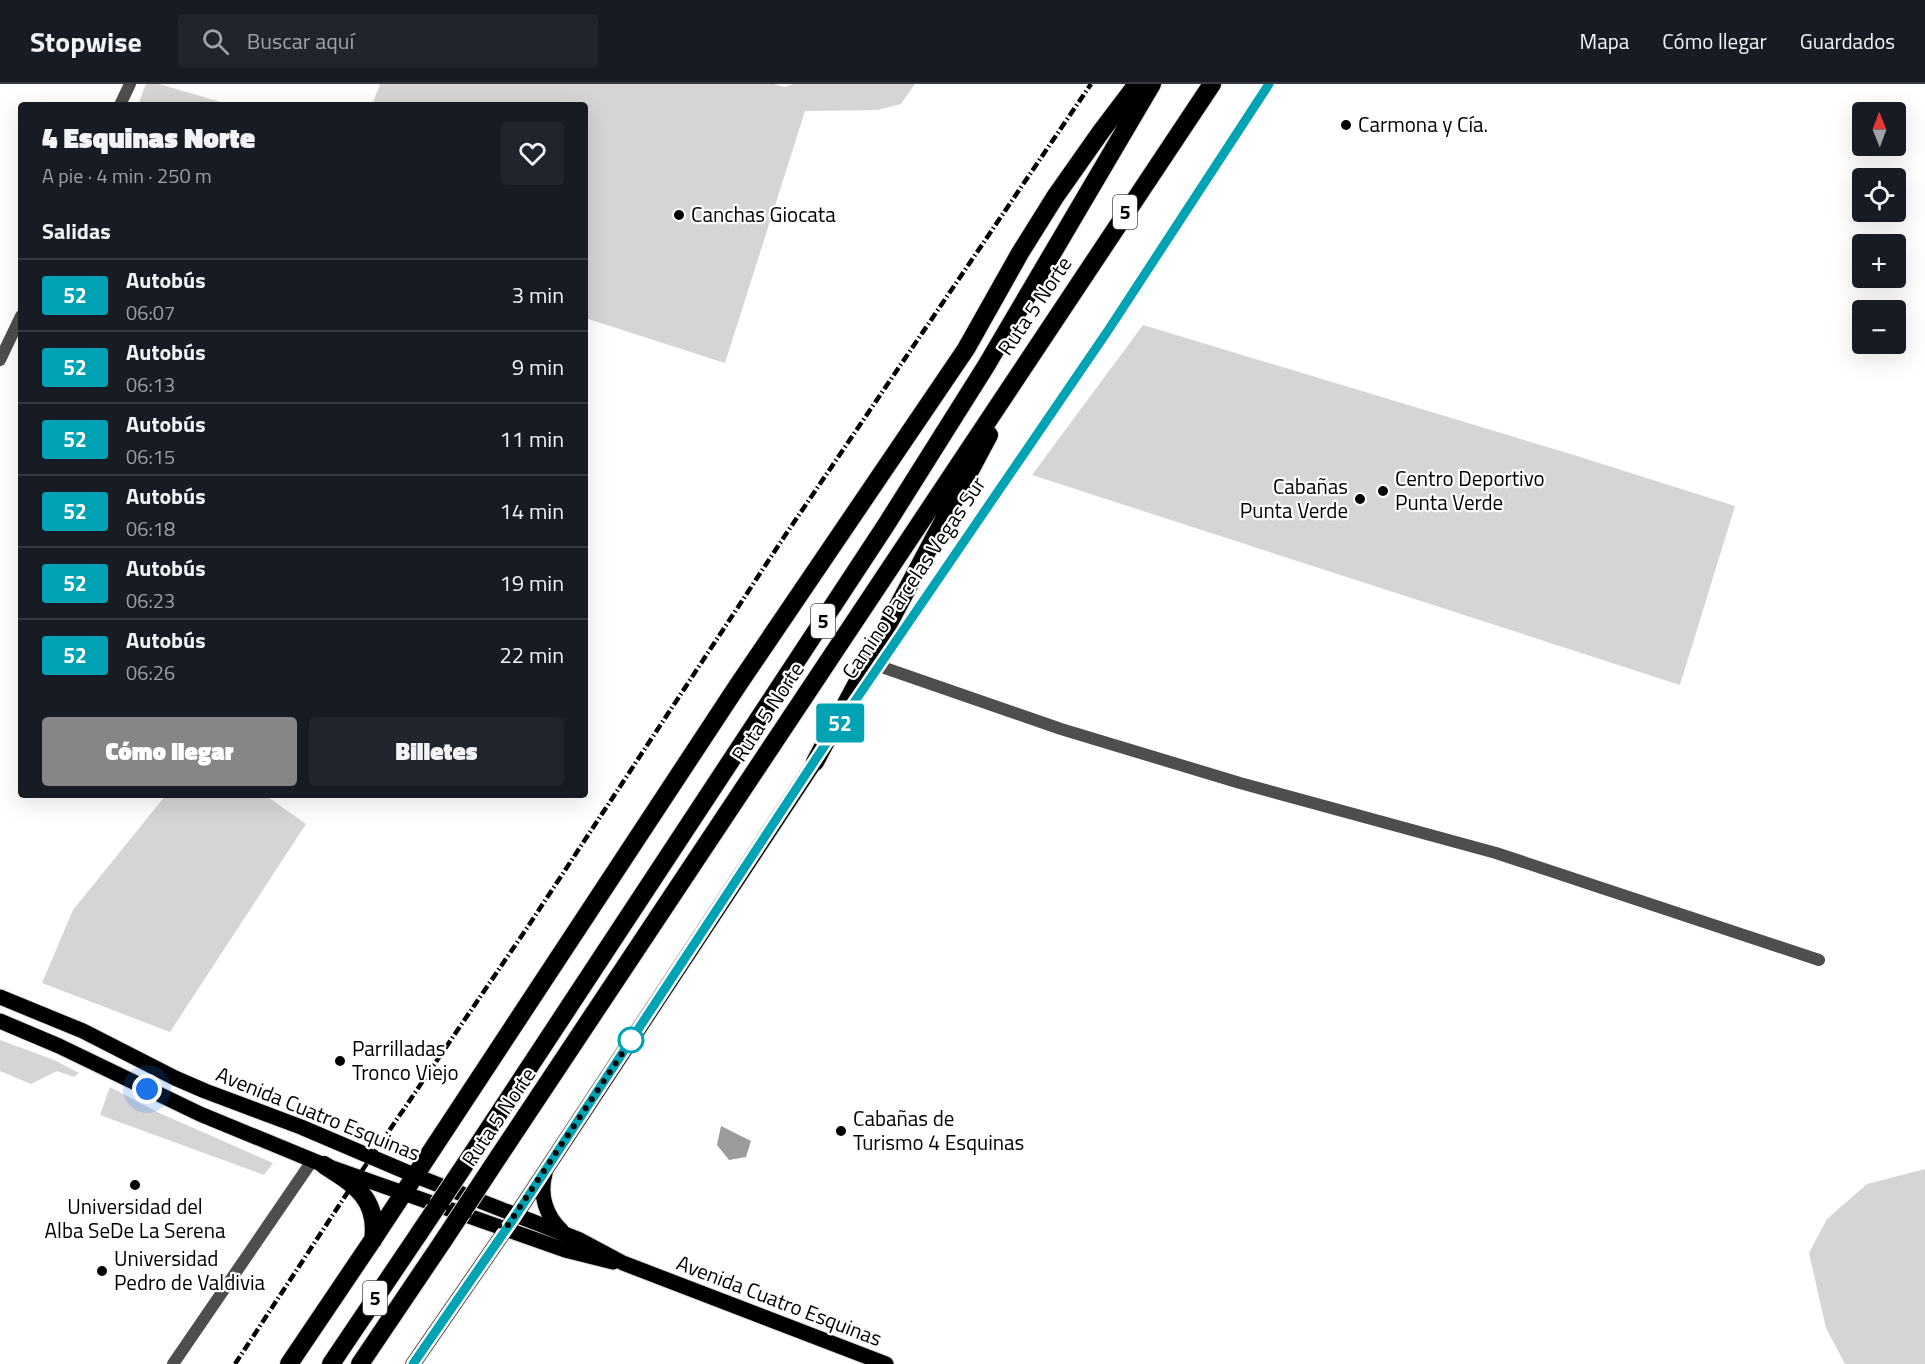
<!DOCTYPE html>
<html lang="es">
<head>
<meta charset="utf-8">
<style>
  :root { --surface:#171b24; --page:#20242c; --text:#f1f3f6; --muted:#9ea1a6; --line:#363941; --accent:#858687 }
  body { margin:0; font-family:"Titillium Web",sans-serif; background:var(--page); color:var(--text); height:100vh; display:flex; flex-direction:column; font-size:22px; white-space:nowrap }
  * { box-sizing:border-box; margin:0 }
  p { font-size:20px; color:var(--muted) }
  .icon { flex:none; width:33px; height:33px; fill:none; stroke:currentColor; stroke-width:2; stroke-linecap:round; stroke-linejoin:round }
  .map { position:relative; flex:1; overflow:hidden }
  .side { position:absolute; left:18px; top:18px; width:570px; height:696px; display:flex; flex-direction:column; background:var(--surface); border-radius:6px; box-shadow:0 6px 24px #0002 }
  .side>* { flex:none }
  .badge { padding:0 12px; border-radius:4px; font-size:21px; line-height:39px }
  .needle { width:39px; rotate:359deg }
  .fabs { position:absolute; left:1852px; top:18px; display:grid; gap:12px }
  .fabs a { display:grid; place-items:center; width:54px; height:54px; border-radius:6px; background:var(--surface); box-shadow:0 6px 24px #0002; font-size:30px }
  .you { position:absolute; width:30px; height:30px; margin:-15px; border:4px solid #fff; border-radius:50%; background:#1a73e8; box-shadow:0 0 0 9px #1a73e833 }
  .map>.badge { position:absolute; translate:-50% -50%; box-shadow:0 0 0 3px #fff }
  h2 { padding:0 24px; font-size:22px; line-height:54px }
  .round { display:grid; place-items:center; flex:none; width:63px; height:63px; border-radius:6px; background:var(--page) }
  .headline { display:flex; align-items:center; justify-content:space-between; height:102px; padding:0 24px }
  h1 { font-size:28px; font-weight:800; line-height:45px }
  .action { display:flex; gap:12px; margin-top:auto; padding:12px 24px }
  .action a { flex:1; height:69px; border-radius:6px; background:var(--accent); color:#fff; font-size:24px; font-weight:800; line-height:69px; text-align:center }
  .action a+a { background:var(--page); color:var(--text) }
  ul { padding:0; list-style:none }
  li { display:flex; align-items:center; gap:18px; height:72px; padding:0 24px; border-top:2px solid var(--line) }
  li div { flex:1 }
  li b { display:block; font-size:22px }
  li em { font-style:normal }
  li .badge { min-width:66px; font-weight:700; text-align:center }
  header { display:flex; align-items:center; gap:36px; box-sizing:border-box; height:84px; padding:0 30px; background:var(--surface); border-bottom:2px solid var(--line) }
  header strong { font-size:28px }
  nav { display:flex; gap:33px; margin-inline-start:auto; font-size:21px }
  .search { width:420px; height:54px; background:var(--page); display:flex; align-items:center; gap:15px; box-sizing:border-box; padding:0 21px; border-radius:6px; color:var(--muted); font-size:22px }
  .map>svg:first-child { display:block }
</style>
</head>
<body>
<header>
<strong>Stopwise</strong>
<div class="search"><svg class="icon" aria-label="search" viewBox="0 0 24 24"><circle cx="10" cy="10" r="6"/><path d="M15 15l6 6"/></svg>Buscar aquí</div>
<nav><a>Mapa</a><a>Cómo llegar</a><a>Guardados</a></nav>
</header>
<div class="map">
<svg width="1925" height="1280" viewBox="0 0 1925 1280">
  <rect width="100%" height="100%" fill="#fff"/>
  <!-- green -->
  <path fill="#d5d5d5" d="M146,0H159L231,21H138Z
    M380,0H774L785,3L793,0H915L901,20L878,26L805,27L725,279L585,234V21H372Z
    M1143,241L1577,372L1735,422L1680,601L1032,391Z
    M166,711H265L306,740L170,948L42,899L73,826Z
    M0,956L54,976L79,989L74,993L57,987L31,1000L0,987Z
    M110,1003L157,1028L273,1079L264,1091L100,1031Z
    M1925,1085V1280H1845L1826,1244L1809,1169L1827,1135L1867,1100Z"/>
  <!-- water -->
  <path fill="#9c9c9c" d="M721,1042L751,1057L746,1073L729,1076L717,1061Z"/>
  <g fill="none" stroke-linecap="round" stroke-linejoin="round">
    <defs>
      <path id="primary" d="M0,913L83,947L175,994L205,1007L301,1043L416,1092L580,1156L623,1179L886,1280
        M0,937L59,962L200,1030L324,1081L565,1166L613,1178
        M545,1090C539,1111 546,1132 562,1147
        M413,1280L516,1131L815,678"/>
      <path id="highway" d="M815,678L989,351
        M476,1064L886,441L986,282L1152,0
        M499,1072C738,716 972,356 1212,0
        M324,1081C354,1100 379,1115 373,1156
        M289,1280L372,1157L738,601L966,265L1020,169L1055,113L1100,49L1137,0
        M331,1280L420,1148
        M360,1280L443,1157"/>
    </defs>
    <!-- primary casing -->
    <use href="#primary" stroke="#dbdbdb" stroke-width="17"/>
    <!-- highway casing -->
    <use href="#highway" stroke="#dbdbdb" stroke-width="20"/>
    <!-- street -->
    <path stroke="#4e4e4e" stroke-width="12" d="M120,21L130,0
      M0,276L21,232
      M879,582L1061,645L1240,699L1496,769L1819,876
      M173,1280L312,1077"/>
    <!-- secondary -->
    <path stroke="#1b1b1b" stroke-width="12" d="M859,612L1109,245L1269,0"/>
    <!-- primary -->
    <use href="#primary" stroke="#000" stroke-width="15"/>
    <!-- highway -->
    <use href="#highway" stroke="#000" stroke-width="18"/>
    <!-- rail -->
    <path stroke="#000" stroke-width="4.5" stroke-dasharray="9 3 1.5 3" stroke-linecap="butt" d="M235,1280L357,1094L529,841L786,450L1091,0"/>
    <defs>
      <path id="highway-bridge" d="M420,1148L476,1064
        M443,1157L499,1072"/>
    </defs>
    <!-- highway-bridge casing -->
    <use href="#highway-bridge" stroke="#dbdbdb" stroke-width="20" stroke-linecap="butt"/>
    <!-- highway-bridge -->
    <use href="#highway-bridge" stroke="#000" stroke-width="18"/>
  </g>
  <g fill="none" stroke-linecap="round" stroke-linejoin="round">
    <defs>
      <path id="line" d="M413,1280L516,1131L827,658L1109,245L1269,0"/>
    </defs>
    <!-- line casing -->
    <use href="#line" stroke="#fff" stroke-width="14"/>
    <!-- line -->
    <use href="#line" stroke="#00a3b4" stroke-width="9"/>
    <!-- walk -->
    <path stroke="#000" stroke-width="6" stroke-dasharray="0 10.8" d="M147,1005L200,1030L324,1081L506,1144L631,956"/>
  </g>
  <!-- markers -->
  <g fill="#000" stroke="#fff" stroke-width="2">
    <circle cx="1346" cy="41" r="6"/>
    <circle cx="679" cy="131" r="6"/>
    <circle cx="1383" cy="407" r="6"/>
    <circle cx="1360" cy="415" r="6"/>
    <circle cx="340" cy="977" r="6"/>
    <circle cx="841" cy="1047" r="6"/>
    <circle cx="135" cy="1101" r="6"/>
    <circle cx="102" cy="1187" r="6"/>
  </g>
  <circle fill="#fff" stroke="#00a3b4" stroke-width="3" cx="631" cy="956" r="12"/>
  <g text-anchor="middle" stroke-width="4.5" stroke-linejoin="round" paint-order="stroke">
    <!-- shield labels -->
    <g fill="#fff" stroke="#4c4c4c" stroke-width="1.5">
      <rect x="1113" y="111" width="24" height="34" rx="4.5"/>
      <rect x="811" y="520" width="24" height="34" rx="4.5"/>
      <rect x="363" y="1197" width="24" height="34" rx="4.5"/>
    </g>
    <g font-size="20" font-weight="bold" fill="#000">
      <text x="1125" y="135">5</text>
      <text x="823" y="544">5</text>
      <text x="375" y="1221">5</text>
    </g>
    <!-- poi labels -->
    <g font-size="21" fill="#000" stroke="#fff" text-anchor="start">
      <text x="1358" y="48">Carmona y Cía.</text>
      <text x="691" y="138">Canchas Giocata</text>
      <text x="1395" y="402">Centro Deportivo<tspan x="1395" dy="24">Punta Verde</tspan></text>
      <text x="1348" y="410" text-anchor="end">Cabañas<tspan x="1348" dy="24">Punta Verde</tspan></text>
      <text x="352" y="972">Parrilladas<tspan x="352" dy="24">Tronco Viejo</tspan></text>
      <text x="853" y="1042">Cabañas de<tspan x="853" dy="24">Turismo 4 Esquinas</tspan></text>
      <text x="135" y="1130" text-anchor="middle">Universidad del<tspan x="135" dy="24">Alba SeDe La Serena</tspan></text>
      <text x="114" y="1182">Universidad<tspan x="114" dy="24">Pedro de Valdivia</tspan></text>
    </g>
    <!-- street labels -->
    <g font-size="21" fill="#000" stroke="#fff">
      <text transform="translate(1035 222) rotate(-56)" y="7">Ruta 5 Norte</text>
      <text transform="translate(914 494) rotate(-56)" y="7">Camino Parcelas Vegas Sur</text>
      <text transform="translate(768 628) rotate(-57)" y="7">Ruta 5 Norte</text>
      <text transform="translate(318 1030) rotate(22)" y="7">Avenida Cuatro Esquinas</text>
      <text transform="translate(499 1033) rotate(-56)" y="7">Ruta 5 Norte</text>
      <text transform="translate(779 1217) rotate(21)" y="7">Avenida Cuatro Esquinas</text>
    </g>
  </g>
</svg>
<div class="fabs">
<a><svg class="needle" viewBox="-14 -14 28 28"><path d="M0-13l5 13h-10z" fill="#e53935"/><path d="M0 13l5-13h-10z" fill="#9ea1a6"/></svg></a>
<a><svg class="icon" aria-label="locate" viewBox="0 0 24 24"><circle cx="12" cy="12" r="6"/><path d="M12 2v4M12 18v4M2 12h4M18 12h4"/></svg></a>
<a>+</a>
<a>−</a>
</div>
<div class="you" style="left:147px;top:1005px"></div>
<b class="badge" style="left:840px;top:639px;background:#00a3b4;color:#fff">52</b>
<section class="side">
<div class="headline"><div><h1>4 Esquinas Norte</h1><p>A pie · 4 min · 250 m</p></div><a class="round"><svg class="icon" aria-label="heart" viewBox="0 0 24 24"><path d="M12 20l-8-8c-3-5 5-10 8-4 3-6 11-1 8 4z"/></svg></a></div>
<h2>Salidas</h2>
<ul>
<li><span class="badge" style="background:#00a3b4;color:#fff">52</span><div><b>Autobús</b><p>06:07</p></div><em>3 min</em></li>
<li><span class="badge" style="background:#00a3b4;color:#fff">52</span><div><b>Autobús</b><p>06:13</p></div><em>9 min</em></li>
<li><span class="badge" style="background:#00a3b4;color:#fff">52</span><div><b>Autobús</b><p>06:15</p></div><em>11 min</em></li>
<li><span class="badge" style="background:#00a3b4;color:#fff">52</span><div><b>Autobús</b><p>06:18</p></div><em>14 min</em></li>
<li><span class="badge" style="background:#00a3b4;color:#fff">52</span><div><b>Autobús</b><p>06:23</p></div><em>19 min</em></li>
<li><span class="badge" style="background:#00a3b4;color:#fff">52</span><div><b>Autobús</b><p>06:26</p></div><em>22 min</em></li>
</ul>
<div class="action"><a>Cómo llegar</a><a>Billetes</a></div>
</section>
</div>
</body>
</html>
